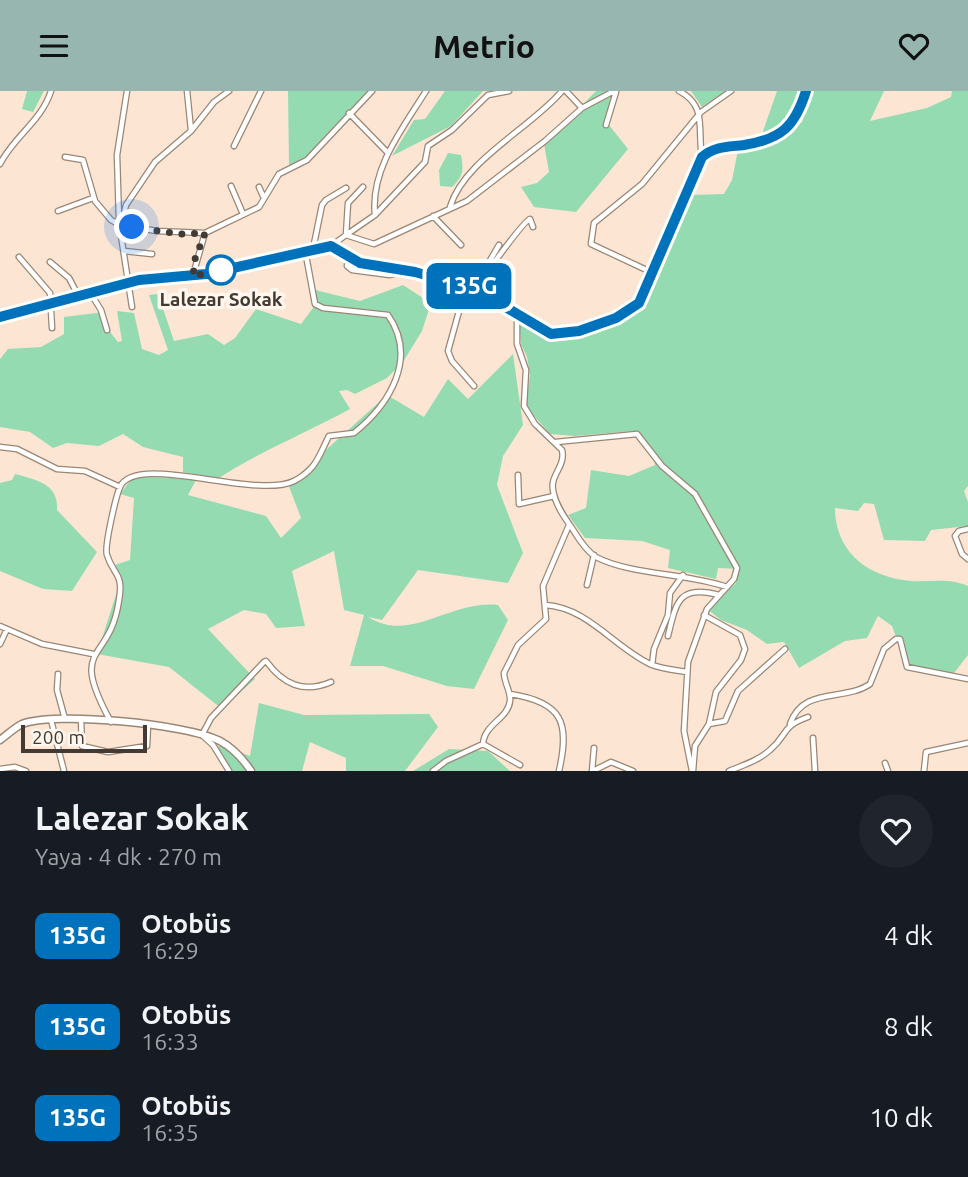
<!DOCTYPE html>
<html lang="tr">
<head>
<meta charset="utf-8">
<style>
  :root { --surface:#171b24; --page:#20242c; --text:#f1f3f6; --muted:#9ea1a6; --accent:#98b6b0 }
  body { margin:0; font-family:Ubuntu,sans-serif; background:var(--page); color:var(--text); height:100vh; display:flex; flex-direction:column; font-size:26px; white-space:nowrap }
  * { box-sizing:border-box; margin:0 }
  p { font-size:23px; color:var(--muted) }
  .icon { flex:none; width:38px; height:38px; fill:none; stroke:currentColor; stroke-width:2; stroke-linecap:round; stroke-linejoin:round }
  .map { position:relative; height:680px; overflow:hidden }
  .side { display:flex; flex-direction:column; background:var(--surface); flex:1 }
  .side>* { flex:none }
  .badge { padding:0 14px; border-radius:10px; font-size:24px; line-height:46px }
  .scale { position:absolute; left:21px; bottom:18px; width:126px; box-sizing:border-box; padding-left:7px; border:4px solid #433b33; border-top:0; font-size:19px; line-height:24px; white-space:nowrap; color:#433b33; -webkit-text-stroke:5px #fff6ee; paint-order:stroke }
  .you { position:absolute; width:35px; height:35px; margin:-18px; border:5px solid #fff; border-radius:50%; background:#1a73e8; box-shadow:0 0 0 10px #1a73e833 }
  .map>.badge { position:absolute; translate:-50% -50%; box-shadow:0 0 0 4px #fff }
  .round { display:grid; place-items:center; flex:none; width:74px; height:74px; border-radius:37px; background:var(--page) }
  .overview { display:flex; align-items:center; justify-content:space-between; height:119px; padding:0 35px }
  h1 { font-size:33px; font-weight:600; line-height:52px }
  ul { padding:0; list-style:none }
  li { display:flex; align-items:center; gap:21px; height:91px; padding:0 35px }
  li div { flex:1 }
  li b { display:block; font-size:26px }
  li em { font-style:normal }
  li .badge { min-width:77px; font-weight:700; text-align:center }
  header { display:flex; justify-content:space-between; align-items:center; height:91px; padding:0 35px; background:var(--accent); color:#111; font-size:32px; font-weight:600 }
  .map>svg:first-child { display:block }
</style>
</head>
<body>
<header><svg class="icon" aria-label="menu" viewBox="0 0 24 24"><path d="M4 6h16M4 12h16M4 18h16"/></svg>Metrio<svg class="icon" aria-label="heart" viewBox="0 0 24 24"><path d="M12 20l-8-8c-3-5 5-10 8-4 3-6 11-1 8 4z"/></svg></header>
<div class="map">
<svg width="968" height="680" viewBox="0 0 968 680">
  <rect width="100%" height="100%" fill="#fce6d3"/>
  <!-- green -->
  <path fill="#94dbb2" d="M27,0H44L33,21L22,18Z
    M288,0H370L307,67L289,77Z
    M445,0H483L451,35L392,65L414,29L425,28Z
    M596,0H617L610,8L609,34L628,58L576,121L534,116L521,96L537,92L549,81L544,53Z
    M691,0H726L702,16Z
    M777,0H804L790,30L762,43Z
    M811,0H884L870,30L927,17L951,6L952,0H968V395L964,400L968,411V435L931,439L925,450L884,449L874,413L864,412L858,420L835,417C835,457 863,483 903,489C926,493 946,485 968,495V564L951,586L907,576L892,535L878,525L867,547L845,550L799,577L784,551L767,553L747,539L721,529L707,518L736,492L737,478L718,477L716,488L668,477L670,459L642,450L585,447L568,424L586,417L591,379L629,385L655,374L653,363L641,345L633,340L575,345L550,343L525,315L530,284L527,266L521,253L519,228L558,246L579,244L634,221L646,206L690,104L724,103L732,89L738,59L762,54L802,31Z
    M448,62L461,64C464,79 463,86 452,96L440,95L439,79Z
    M432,190L440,194L457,216L430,215L422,240L403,271L387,287L355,303L347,299L339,300L350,318C306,342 261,360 219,387L183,381V366L143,356L123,343L99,355L67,352L53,357L30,341L0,336V268L8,258L41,256L64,243V226L104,221L111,242L118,251L122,250L117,220L134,222L142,258L159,264L168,259L149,204L158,203L174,250L208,243L224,254L235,247L256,218L301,233L313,217L315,199L360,210L403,194L423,207Z
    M513,263L523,334L503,365L497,394L523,462L508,492L418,479L382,529L368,526C411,553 449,509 498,514L508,529L474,598L447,595L383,575H350L364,524L344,519L334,460L292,480L305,535L276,537L266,523L244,519L208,538L255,588L222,618L169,576L97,563L121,488L115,474L130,469L134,407L120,403L133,386L197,387L188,404L266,425L281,447L301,427L288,393L387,304L424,326L448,288L468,308Z
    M15,383C37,389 59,393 57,419L97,461L72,500L43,498L0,480V392L12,389Z
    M259,612L304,624L429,623L438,636L405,680H346V667L310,651L302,680H229L217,657L220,654L250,665Z
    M449,658L488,660L510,680H413Z"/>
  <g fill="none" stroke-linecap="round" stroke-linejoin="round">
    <defs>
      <path id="street" d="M187,0L191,39
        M566,0L582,17
        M679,0C708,15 697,39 702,66
        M349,22L388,62
        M606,34L616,1
        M234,55L261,0
        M65,66L83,69L95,110L111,129L120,134L157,140L205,142L259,116L279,83L307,69L372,0
        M0,73C14,45 41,31 51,0
        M231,95L243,123
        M259,96L263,105
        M450,116C464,69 531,37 562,0
        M58,120L93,107
        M375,124L425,71L428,55L452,39L488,4L509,0
        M433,125L461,154
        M119,129L117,64L127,0
        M346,144L375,124C370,78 403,37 426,0
        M346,144L348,112L363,96
        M331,155L346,144L374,153L467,110L545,50L582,17L614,0
        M313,158L322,114L326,109L346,97
        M124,160L152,163
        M19,166L50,202L52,237
        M348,167L347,175L352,179L390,184L404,180
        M50,171L69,187L79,206
        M653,182L591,153L594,132L642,93L701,21L731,0
        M193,184L205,142
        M478,190L499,154
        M466,195L448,260L452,270L474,295
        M475,198C483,187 523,130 530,128L533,136
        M91,203L101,219L107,239
        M132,216L120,138L126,114L155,71L191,40L214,11L229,0
        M517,222V253L526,279L524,315L535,333L562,359C566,375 550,384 553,399C555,413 564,426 572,437C578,447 586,460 596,466C630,484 688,482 727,496
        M556,351L637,343L662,375L695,403L737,477L734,488L707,518L688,571L684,640L692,680
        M0,356L17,358L57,378L85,380L120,396
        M518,384L519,413L554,405
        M968,438L959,440L955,445L962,463L968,468
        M587,494L594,464
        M546,514C588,517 614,556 650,573C661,578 675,579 687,581
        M0,535L42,553L93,563
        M668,545C676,511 679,493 719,504
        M0,553L7,538
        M652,574L654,558L668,524L670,502L683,484
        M58,583L57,599L65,628
        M510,603C563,611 570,632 559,680
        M51,629L64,680
        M81,629L82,655L108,661L147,655L148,634
        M111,631C67,551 110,574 119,509C124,482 113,484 107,464C104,456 116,405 120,396C136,361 256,409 294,390C317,378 319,364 329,345L354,342C390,313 418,267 388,224L323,217L315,213L305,159
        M709,633L725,630L738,600L785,558
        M790,633C803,595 844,611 870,593L884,558L896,548H900L907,576L968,588
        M813,647L815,680
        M483,653L520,674
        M885,672L888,680
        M0,678L15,676L26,680
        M229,680L213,654L202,644L211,627L264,571L266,570C283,593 303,603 331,591
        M433,680L446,670L483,653C484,633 508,628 510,610C511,600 504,592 504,582L518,554L546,528L543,495L569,434
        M592,680L594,657
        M593,680L611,671L633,680
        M693,680L695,655L709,633L716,601L741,569L745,558L740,544L704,524
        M729,680C744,674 759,669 770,659C789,643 780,636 808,626
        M924,680L926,661L968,652"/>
      <path id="secondary" d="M0,226L140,189L206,183L331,155L360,172L415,181L475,198L551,243L579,240L616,227L639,212L702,66C715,55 728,56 744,54C782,48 795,35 806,0
        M0,649C7,644 14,637 22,633C55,620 187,633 220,650C233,657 243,668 251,680"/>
    </defs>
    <!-- street casing -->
    <use href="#street" stroke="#9a8674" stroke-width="7"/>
    <!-- secondary casing -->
    <use href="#secondary" stroke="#9a8674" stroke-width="9"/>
    <!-- street -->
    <use href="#street" stroke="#fff" stroke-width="4.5"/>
    <!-- secondary -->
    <use href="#secondary" stroke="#fff" stroke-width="6"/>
  </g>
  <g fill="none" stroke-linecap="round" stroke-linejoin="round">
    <defs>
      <path id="line" d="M0,226L139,189L206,183L331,155L360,172L415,181L475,198L551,243L579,240L616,227L639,212L702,66C715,55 728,56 744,54C782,48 795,35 806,0"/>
    </defs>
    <!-- line casing -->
    <use href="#line" stroke="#fff" stroke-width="16"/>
    <!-- line -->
    <use href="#line" stroke="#0072bc" stroke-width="10"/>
    <!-- walk -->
    <path stroke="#433b33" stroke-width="7" stroke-dasharray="0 12.6" d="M132,136L179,143L205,142L195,168L193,185L232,177L221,179"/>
  </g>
  <!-- markers -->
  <circle fill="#fff" stroke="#0072bc" stroke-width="3.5" cx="221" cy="179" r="14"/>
  <g text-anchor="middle" stroke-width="7" stroke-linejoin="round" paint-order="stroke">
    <!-- stop labels -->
    <g font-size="19" font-weight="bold" fill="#433b33" stroke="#fff6ee">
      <text x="221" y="215">Lalezar Sokak</text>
    </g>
  </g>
</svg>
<div class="scale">200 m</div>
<div class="you" style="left:132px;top:136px"></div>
<b class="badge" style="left:469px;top:195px;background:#0072bc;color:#fff">135G</b>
</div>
<section class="side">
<div class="overview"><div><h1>Lalezar Sokak</h1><p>Yaya · 4 dk · 270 m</p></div><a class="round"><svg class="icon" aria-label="heart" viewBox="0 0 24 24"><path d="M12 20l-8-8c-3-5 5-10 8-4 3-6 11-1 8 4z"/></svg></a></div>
<ul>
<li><span class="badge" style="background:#0072bc;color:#fff">135G</span><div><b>Otobüs</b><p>16:29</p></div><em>4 dk</em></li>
<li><span class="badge" style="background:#0072bc;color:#fff">135G</span><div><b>Otobüs</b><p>16:33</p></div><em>8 dk</em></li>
<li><span class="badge" style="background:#0072bc;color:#fff">135G</span><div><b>Otobüs</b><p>16:35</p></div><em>10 dk</em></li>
</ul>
</section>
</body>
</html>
